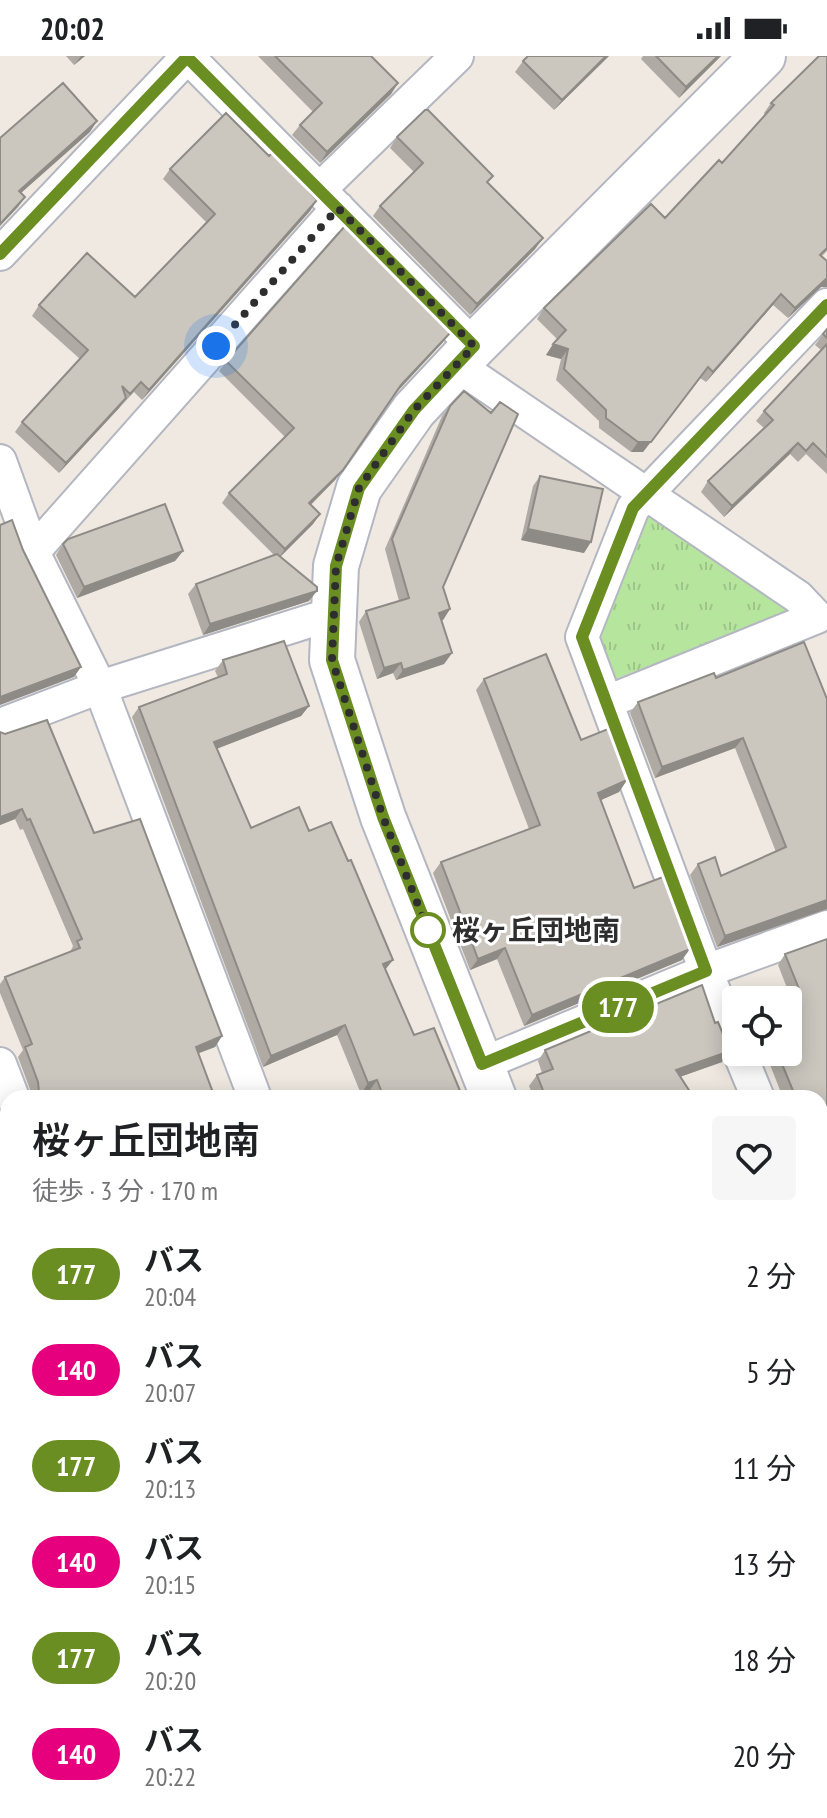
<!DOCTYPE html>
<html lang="ja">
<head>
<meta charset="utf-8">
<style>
  :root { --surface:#fff; --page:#f6f6f6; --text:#202124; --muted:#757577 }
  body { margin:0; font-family:"PT Sans Narrow","Noto Sans JP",sans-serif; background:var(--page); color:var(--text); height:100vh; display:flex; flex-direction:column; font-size:30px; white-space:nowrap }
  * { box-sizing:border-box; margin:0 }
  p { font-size:26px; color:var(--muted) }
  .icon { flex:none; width:44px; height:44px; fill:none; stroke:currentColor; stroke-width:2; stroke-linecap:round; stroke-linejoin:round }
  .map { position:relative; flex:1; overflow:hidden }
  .details { position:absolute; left:0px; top:1034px; width:828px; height:728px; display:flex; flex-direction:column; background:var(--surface); border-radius:24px 24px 0 0; box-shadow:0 4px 20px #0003 }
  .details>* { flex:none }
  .badge { padding:0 16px; border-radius:26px; font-size:28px; line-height:52px }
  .buttons { position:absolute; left:722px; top:930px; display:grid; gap:16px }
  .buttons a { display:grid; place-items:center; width:80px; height:80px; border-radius:8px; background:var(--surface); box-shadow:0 4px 20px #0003; font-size:40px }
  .you { position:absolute; width:40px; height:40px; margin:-20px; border:6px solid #fff; border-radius:50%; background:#1a73e8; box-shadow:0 0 0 12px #1a73e833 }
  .map>.badge { position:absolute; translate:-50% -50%; box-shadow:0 0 0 4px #fff }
  .round { display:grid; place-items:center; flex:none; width:84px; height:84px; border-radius:8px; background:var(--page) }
  .head { display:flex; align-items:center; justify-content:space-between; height:136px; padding:0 32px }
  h1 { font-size:38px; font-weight:600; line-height:60px }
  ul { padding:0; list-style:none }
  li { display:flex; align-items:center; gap:24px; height:96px; padding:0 32px }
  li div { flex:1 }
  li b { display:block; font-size:30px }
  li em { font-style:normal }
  li .badge { min-width:88px; font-weight:700; text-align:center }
  .status { display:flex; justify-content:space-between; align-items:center; height:56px; padding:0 40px; background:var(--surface); direction:ltr }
  .status svg { height:22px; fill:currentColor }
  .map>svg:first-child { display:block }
</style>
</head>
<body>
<div class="status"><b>20:02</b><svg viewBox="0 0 49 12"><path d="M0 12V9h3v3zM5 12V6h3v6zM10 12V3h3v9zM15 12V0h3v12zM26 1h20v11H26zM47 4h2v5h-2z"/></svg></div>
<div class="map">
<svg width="827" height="1762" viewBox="0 0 827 1762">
  <defs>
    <pattern id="grass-tufts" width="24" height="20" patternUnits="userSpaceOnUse" patternTransform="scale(2)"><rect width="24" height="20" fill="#b6e59e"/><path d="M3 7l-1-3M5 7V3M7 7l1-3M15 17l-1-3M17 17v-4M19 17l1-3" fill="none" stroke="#9dc588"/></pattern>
  </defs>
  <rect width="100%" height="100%" fill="#efe9e1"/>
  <!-- grass -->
  <path fill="url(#grass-tufts)" d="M648,456L791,556L615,623L592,581Z"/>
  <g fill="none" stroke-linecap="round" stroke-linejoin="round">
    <defs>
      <path id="street" d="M187,0L474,290
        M319,134L457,0
        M0,198L188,0
        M458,310L798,541L817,561L607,646
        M0,405L33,496L100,631L255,1042
        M33,496L338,152
        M0,669L100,631L332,558
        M736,989L706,915L582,581L633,452L827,249
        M739,996L758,1042
        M0,1008L13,1042
        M482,1008L706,915L827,871
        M820,1192L827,1208
        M820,1380L827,1370
        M820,1619L827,1607
        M590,1762L594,1754
        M736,1762L741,1754"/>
      <path id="secondary" d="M494,1042L383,761L332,604L336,510L359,432L414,354L474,290L763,0
        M820,1524L827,1526"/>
    </defs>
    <!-- street casing -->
    <use href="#street" stroke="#b4b7c1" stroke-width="36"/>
    <!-- secondary casing -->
    <use href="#secondary" stroke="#b4b7c1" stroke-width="48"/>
    <!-- street -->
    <use href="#street" stroke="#fff" stroke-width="32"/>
    <!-- secondary -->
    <use href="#secondary" stroke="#fff" stroke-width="44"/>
  </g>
  <!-- wall -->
  <path fill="#afaba4" d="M66,0H85L74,9Z
    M258,0H371L398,27L391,38L320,107L292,79L300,69L313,56Z
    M609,0L554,54L515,16L523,5Z
    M643,0H721L679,42L641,3Z
    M819,0L827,195L822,200L827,205V231H821L788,262L773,249L706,326L700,322L643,396H631L599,372V365L556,324L561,303L546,299L558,284L537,263L544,252L665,162L722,107L765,59L764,57L771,47Z
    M397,81L488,127L543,182L535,193L470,259L373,160L380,150L414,116L390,92Z
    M269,100L317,144L310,155L142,344L134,336L59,417L15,376L22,366L80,303L32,260L39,249L135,241L206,166L163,123L170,113Z
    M827,273V418L806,398L798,406L790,398L724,461L701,436L708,425L764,372L756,365L764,355L821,294L815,289Z
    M443,286L394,339L335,424L311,449L320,458L313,468L280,501L309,545L203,579L188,538L196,528L274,499L222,447L229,437L285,381L219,315L226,305Z
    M450,350L443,531L450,553L443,564L441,565L452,597L444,608L396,624L393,617L377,623L359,566L366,555L399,545L385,493L442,360Z
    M540,420L584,497L521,484L533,430Z
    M63,488L183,495L175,505L77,542L56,499Z
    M223,604L309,650L301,660L216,693L251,772L309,775L386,914L414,979L463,1042H373L370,1034L361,1038L337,979L263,1011L132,661L139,651L218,621L215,615Z
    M716,622L827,643V853L717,891L690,819L698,808L721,820L776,796L735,692L655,722L630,657L638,646Z
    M484,623L581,684L627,724L619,736L601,744L634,832L682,904L524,970L497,903L470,914L433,817L441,806L529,773L476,634Z
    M0,676L94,777L222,980L215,991L198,997L215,1042H31V1036L18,1001L23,994L0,937V928L5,921L70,896L73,890L23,773L20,774L15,763L0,769Z
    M827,883V1175L820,1174V1042H783L769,1006L764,1008L760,996H788L789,937L778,909L785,898Z
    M715,967L730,995L722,1006L680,1021L694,1042H534L529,1030L537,1019L542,1017L538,1005L545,994Z
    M0,1070L8,1096V1332L0,1314Z
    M820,1626L827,1627V1647L820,1642Z
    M257,1754H308L303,1762H272Z
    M422,1754H484L482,1762H420Z"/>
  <!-- shaded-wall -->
  <path fill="#8e8b86" d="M81,0H85L74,9Z
    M606,0H609L554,54L562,44Z
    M718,0H721L679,42L686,31Z
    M398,27L391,38L320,107L327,96Z
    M97,65L90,76L12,145L19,135Z
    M25,141L18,151L0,170V168Z
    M317,144L310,155L142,344L149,334Z
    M543,182L535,193L470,259L477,248Z
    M827,222V231H821L788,262L795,252Z
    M781,238L773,249L706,326L713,316Z
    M451,276L443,286L394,339L401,329Z
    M553,288L568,293L561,303L546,299Z
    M700,322L643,396H631L638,386Z
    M126,342L119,352L59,417L66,407Z
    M798,387L790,398L724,461L732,450Z
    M343,414L335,424L302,457L309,447Z
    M320,458L313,468L278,503L285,493Z
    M528,473L591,486L584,497L521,484Z
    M183,495L175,505L77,542L84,531Z
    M317,535L309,545L203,579L210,568Z
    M450,553L443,564L431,568L439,557Z
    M452,597L444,608L396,624L403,614Z
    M401,607L393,617L377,623L384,612Z
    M81,611L74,621L0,649V641Z
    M309,650L301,660L206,697L214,686Z
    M743,682L735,692L655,722L662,711Z
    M627,724L619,736L590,749L598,737Z
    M22,753L15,763L0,769V761Z
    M827,844V853L717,891L725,880Z
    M505,892L497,903L470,914L478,903Z
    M690,893L682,904L524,970L532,959Z
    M393,904L385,914L383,908Z
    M345,969L337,979L263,1011L271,1000Z
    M222,980L215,991L189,1001L196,991Z
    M730,995L722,1006L668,1025L676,1014Z
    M776,996L769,1006L764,1008L772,997Z
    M377,1024L370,1034L361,1038L368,1027Z
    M822,1163H827V1167L823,1173L820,1174V1166Z
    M827,1297V1303L820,1308V1302Z
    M8,1419V1427L0,1430V1424Z
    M827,1580V1588L820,1590V1586L824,1581Z"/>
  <!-- building -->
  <path fill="#cbc7bf" stroke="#8e8b86" stroke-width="2" d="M275,0H371L398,27L327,96L300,69L322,47Z
    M528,0H606L562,44L523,5Z
    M656,0H718L686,31Z
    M819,0H827V192L820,199L827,205V222L795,252L781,238L713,316L708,311L651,386H638L606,362V354L564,313L568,293L553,288L566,274L544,252L651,148L665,162L719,104L722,107L774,49L771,47Z
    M63,27L97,65L19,135L25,141L0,168V82Z
    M425,54H428L493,120L487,126L543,182L477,248L380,150L423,107L397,81Z
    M226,57L269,100L273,96L317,144L149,334L141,326L130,338L122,330L126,342L66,407L22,366L88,294L39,249L87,197L135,241L215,158L170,113Z
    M345,170L451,276L401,329L343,414L309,447L320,458L285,493L229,437L294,372L226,305Z
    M827,273V282L823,278Z
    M827,288V401L813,387L806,395L798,387L732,450L708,425L773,364L764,355Z
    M464,335L491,357L500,346L518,358L443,531L450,553L439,557L452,597L403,614L401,607L384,612L366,555L409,542L392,483L450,350Z
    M540,420L603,433L591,486L528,473Z
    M165,448L183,495L84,531L63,488L68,483Z
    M12,464L23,494L81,611L0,641V469Z
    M277,498L317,531V535L210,568L196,528Z
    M284,585L309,650L214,686L251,772L299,751L309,775L331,766L348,805L351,804L393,904L383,908L414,979L434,972L463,1042H384L377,1024L368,1027L345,969L271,1000L139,651L227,618L223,604Z
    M804,586L827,643V844L725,880L698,808L715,801L721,820L786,791L743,682L662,711L638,646L714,617L716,622Z
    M546,598L581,684L608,673L627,724L598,737L634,832L663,821L690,893L532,959L505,892L478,903L441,806L540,769L484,623Z
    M47,664L94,777L140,763L222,980L196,991L215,1042H36L39,1036L38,1026L25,991L32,988L5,921L80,892L77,885L82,883L30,763L27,764L22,753L0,761V676L5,678Z
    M827,883V1163H822L820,1162V1042H796L777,996H788V944H772L799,933L785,898Z
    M702,929L715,967L718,966L730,995L676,1014L694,1042H546L537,1019L553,1013L545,994Z
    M0,1070L8,1096V1301L0,1285V1206L4,1204L0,1194Z
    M823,1241L827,1248V1297L820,1302V1243Z
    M8,1371V1419L1,1422L0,1419V1374Z
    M820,1566L827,1569V1580L824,1581L820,1586Z
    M820,1626L827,1627V1632L820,1627Z
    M0,1665L8,1668V1705L0,1726Z
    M288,1754H308L303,1762Z
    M427,1754H484L482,1762H424Z
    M623,1754H725L726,1760L728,1762H619Z
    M764,1754H799L814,1762H758Z"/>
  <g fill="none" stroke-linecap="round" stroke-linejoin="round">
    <defs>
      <path id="line" d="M0,198L187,1L474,290L414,354L359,432L336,510L332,604L383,761L482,1008L706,915L582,581L633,452L827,249"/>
    </defs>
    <!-- line casing -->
    <use href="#line" stroke="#fff" stroke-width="18"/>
    <!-- line -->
    <use href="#line" stroke="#6b8e23" stroke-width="12"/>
    <!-- walk -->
    <path stroke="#2e2e2e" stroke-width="8" stroke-dasharray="0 14.4" d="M216,290L338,152L474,290L414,354L359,432L336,510L332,604L383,761L428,874"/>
  </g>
  <!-- markers -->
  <circle fill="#fff" stroke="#6b8e23" stroke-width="4" cx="428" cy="874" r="16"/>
  <g text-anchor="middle" stroke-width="6" stroke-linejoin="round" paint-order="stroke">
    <!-- stop labels -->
    <g font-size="28" font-weight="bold" fill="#2e2e2e" stroke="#fff" text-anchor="start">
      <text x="452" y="884">桜ヶ丘団地南</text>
    </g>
  </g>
</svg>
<div class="buttons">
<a><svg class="icon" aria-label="locate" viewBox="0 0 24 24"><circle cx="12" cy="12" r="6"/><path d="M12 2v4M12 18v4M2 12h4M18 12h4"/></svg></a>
</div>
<div class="you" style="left:216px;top:290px"></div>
<b class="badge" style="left:618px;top:951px;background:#6b8e23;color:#fff">177</b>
<section class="details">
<div class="head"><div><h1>桜ヶ丘団地南</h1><p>徒歩 · 3 分 · 170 m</p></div><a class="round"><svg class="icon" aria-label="heart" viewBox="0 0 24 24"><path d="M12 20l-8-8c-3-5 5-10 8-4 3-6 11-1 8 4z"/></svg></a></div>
<ul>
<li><span class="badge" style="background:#6b8e23;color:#fff">177</span><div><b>バス</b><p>20:04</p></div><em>2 分</em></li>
<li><span class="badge" style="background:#e6007e;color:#fff">140</span><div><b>バス</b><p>20:07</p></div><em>5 分</em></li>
<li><span class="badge" style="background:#6b8e23;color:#fff">177</span><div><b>バス</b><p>20:13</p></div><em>11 分</em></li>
<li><span class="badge" style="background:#e6007e;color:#fff">140</span><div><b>バス</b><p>20:15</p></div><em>13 分</em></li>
<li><span class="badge" style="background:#6b8e23;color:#fff">177</span><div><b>バス</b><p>20:20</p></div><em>18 分</em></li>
<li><span class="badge" style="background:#e6007e;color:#fff">140</span><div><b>バス</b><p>20:22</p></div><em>20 分</em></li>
</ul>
</section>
</div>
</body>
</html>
